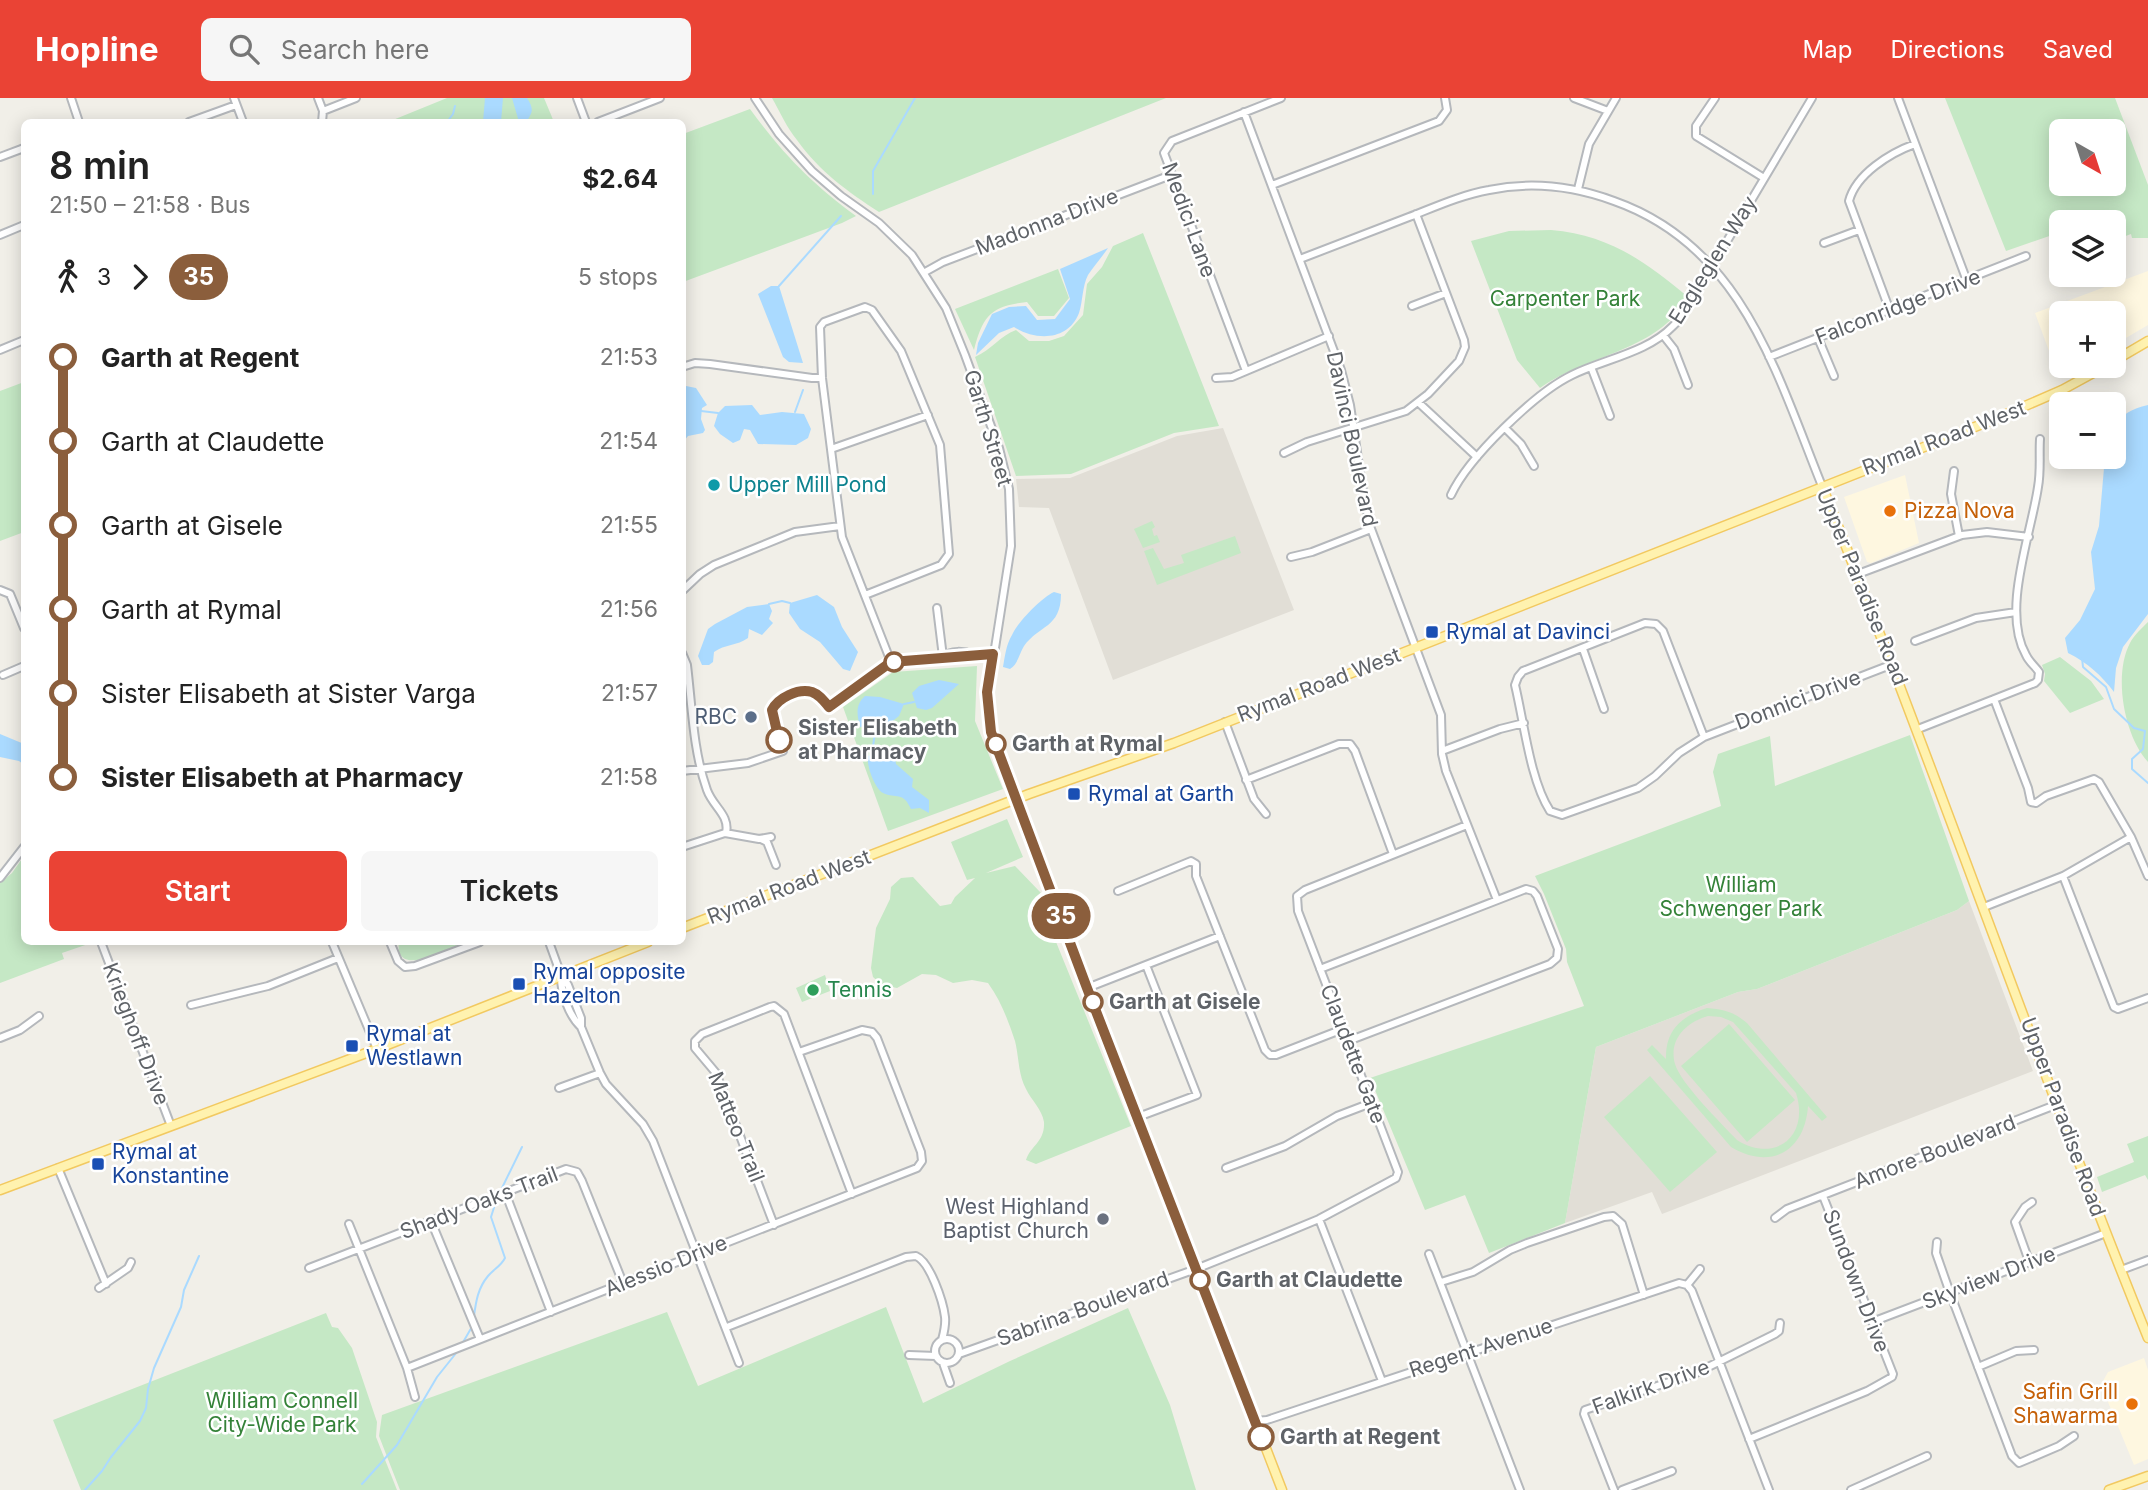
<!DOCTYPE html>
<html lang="en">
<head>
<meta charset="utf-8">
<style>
  :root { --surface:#fff; --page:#f6f6f6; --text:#222; --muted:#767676; --accent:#ea4335 }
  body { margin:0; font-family:Inter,sans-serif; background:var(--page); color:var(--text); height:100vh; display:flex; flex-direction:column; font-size:26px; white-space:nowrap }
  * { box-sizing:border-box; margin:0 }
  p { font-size:23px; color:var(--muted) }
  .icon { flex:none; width:38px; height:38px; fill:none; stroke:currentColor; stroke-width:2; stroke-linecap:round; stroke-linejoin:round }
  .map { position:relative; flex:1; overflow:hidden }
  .panel { position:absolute; left:21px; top:21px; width:665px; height:826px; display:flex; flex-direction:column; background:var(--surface); border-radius:10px; box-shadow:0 4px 18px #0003 }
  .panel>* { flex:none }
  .badge { padding:0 14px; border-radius:23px; font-size:24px; line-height:46px }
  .needle { width:46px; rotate:141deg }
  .fabs { position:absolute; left:2049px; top:21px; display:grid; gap:14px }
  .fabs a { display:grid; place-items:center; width:77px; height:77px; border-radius:10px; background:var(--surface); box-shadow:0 4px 18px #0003; font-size:35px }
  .map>.badge { position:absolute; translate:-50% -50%; box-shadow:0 0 0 4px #fff }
  .legs { display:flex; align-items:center; gap:10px; height:77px; padding:0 28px; font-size:23px }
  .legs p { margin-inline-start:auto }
  .summary { display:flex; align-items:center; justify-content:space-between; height:119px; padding:0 28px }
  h1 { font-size:38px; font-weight:600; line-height:52px }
  .action { display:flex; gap:14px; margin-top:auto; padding:14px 28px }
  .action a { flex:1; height:80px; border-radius:10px; background:var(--accent); color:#fff; font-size:28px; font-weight:600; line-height:80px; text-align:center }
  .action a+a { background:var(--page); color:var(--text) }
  ul { padding:0 28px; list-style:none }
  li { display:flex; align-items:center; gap:24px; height:84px; font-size:26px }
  li i { display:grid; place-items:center; width:10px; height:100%; margin:0 9px; background:currentColor }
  li i::after { content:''; width:18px; height:18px; margin:-9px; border:5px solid; border-radius:50%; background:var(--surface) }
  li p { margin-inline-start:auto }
  li:first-child i { background:linear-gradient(#0000 50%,currentColor 0) }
  li:last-child i { background:linear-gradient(currentColor 50%,#0000 0) }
  header { display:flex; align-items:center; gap:42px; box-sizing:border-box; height:98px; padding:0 35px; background:var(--accent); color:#fff }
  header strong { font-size:33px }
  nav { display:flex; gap:38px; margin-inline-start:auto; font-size:24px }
  .search { width:490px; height:63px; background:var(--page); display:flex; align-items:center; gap:18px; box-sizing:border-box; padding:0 24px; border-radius:10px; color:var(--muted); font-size:26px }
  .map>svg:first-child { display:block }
</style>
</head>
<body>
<header>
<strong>Hopline</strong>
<div class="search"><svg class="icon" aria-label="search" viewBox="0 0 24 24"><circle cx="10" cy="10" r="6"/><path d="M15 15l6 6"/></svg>Search here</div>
<nav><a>Map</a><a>Directions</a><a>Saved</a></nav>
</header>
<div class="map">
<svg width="2148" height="1392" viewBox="0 0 2148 1392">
  <rect width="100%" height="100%" fill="#f1efe8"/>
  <!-- commercial -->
  <path fill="#fef7e0" d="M2148,173V227L2114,247V215H2062V268H2080L2059,280L2035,215Z
    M1905,377L1919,445L1871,465L1867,464L1844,399Z
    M2144,1260L2148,1272V1361L2134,1367L2101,1287L2108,1274Z"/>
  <!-- education -->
  <path fill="#e1ded6" d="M1223,330L1294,512L1113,582L1049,410L1019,409L1016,381L1070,380L1177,338Z
    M1969,803L2033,973L1662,1116L1652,1094L1565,1125L1596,949L1738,894L1757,891L1957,812Z"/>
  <!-- green -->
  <path fill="#c5e8c5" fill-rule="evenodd" d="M447,0H544L554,24H388Z
    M772,0H1166L879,114C848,94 819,73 797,42C787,30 780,14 772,0Z
    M1945,0H2115L2148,87V140H2132L2131,136L2123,139L2114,116L2090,124H2062L2061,134L2006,153ZM2114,33V86H2062V33Z
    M750,11C782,55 812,86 856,118L842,125L683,184V36Z
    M1551,132C1609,137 1645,163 1688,199C1659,253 1588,256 1540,290L1517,262L1471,143L1509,133Z
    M1143,135L1219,328L1174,335L1071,376L1016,378L975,259C991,252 1000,238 1016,232L1029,243H1049L1064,238L1083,217L1087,186L1102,169L1113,148Z
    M1058,171L1069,200L1054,218H1038L1027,204C991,208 983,217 974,252L955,211Z
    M24,284V434L0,443V293Z
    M1152,423L1155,429L1152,431L1154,438L1157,437L1160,444L1143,450L1134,431Z
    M1235,438L1241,455L1157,487L1144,453L1153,450L1164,471L1184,465L1181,457Z
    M2148,524V664C2124,638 2113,577 2130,545C2134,537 2142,530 2148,524Z
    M2060,559L2091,583L2104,601L2070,615L2044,583L2045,576L2042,567Z
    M977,568L975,623L1003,691L888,733L843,609L893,574Z
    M1910,637L1969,803L1957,812L1757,891L1738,894L1596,949L1565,1125L1489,1155L1465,1097L1425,1112L1370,980L1584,908L1567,864L1566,851L1544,796L1535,778L1721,708L1713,674L1718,656L1770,638L1775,688Z
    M1007,721L1023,759L986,775L1015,768L1041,795L1043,812L1131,1028L1036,1066L1026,1062C1031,1047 1045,1044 1044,1024C1042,1011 1031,1002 1026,991C1018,976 1019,959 1015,943C1008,922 1001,903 988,885L972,882L953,885L936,877L922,876L897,890L882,887L873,879L871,870L876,830L890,801L891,789L901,780L913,779L940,808L951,806L955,799L975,780L967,782L951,744Z
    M24,758V844H94L62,855L64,861L0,885V785L12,775Z
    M399,844H468C452,850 393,882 399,844Z
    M825,877L830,893L802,904L796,890Z
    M1707,910C1723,911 1734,914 1747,925L1827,1019L1822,1023L1808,1008C1805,1053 1771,1073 1731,1049L1647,952L1652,947L1666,961C1665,933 1681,918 1707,910ZM1708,918L1721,919L1733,924L1796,995C1810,1038 1775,1066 1737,1042C1721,1025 1681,986 1675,966C1668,941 1687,924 1708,918Z
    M1729,926L1795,1002L1747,1044L1681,968Z
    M1650,978L1717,1054L1670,1094L1604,1019Z
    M2148,1038V1082L2145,1077L2102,1094L2097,1079L2134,1064L2127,1046Z
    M886,1209L923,1305L1010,1263L1128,1210L1170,1307L1196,1392H400L379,1338L382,1317L667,1214L698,1288Z
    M326,1215L332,1229L338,1230L352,1250L377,1324L376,1339L397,1392H81L53,1322Z"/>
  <!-- water -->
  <path fill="#aadaff" d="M485,0H503L501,24H483Z
    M512,0H527C534,11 533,14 526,24H519Z
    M1108,150C1102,159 1094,168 1088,177C1082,189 1083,203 1079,215C1068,243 1036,243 1014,229L999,235L976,257L978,245L992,216L1009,209L1026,208L1037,222L1055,221L1070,201L1060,171Z
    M771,188H779L803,265L789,264L783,259L758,196Z
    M686,288L696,290L707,307L702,310L701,321L705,332L703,335L688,338L683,344V291Z
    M752,307L760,317L782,314L804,316L811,331L808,340L796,347L758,346L750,332L744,331L740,342L733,345L720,336L714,328L718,315L725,308Z
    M2148,307V516L2123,549L2116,570L2114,594C2101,577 2088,565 2068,555L2065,540L2080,522L2095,491L2091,454L2099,428L2104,370L2102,359H2114C2114,329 2114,315 2148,307Z
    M1054,494L1061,496C1061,530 1039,527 1024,548C1019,556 1018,566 1010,571L1003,569C1005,558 1006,547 1012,537C1018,524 1041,500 1054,494Z
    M817,497L834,509L842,529L858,554L850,573L843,571L820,544L800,531L789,515L790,505Z
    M769,506L772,513L769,521L773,525L762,537L749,531L748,540C737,548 725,546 714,554L713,564L709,567H702L698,558L708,531L715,526L747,509Z
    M939,582L959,586L932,610L926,612L917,610L912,595L919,588Z
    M865,598L880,599L904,606L899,618L890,625L860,629C857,617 855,607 865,598Z
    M0,636L24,646V674L23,666L19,663L0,659Z
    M891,650L894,651L896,666L913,681L912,689L929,702V715L920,710L911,711C903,693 896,701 883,695C875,691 866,667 868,658Z"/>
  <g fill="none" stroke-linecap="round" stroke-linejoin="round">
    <!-- stream -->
    <path stroke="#aadaff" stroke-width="2" d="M447,24L453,16L455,8
      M873,96V73L915,0
      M779,188L841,118
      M701,313L718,315
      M795,314L803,292
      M769,506L782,503L790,505
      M2082,560L2083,569L2106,589L2114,611L2134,630L2145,633L2143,651L2132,661V671L2148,685
      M904,606L914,604
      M872,656L876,627
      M501,1092L522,1049
      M474,1218C476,1203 478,1190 488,1178C494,1171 501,1168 505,1160L491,1119L497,1100
      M462,1246L473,1227
      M362,1386L397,1347L437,1279L457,1254
      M85,1392L102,1373L111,1359L140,1323L146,1310L148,1291L154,1270L181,1209L184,1192L199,1158"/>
    <defs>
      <path id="minor" d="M71,0L79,24
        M234,0L243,24
        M318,0L323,13L322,24
        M577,0L586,24
        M755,0L779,36L812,73L841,98L879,125L912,157L946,210L965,257L999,350L1009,391L1011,448L987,601L991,634L1016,701
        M1574,0L1608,13
        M1715,0L1696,28V38L1764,80
        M1898,0L1967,183
        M323,13L356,0
        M1244,14L1341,272L1350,307L1362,388L1370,428L1441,617L1442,656L1446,673L1497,802
        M189,24L236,7
        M598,24L660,0
        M0,59L24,50
        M1272,87L1439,23L1447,12L1445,0
        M1578,91L1589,46L1616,0
        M0,137L24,127
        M1824,145L1859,132
        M1300,161C1336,147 1372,133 1409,119C1435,109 1461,97 1489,92C1532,83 1573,88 1614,103C1742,148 1776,274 1822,388
        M925,174L943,164L1171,77
        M1412,208L1446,195
        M1890,213L1849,103C1856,76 1890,55 1915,46
        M1663,237L1674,251L1688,287
        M1818,240L1834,278
        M0,252L24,242
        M1769,259L2026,158
        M682,269L695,265L710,266L812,280H822
        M1591,269L1610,318
        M1246,273L1164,55L1172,43L1281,0
        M1216,280L1232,279L1329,238
        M1419,305L1477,359
        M1505,330L1521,346L1534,368
        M831,351L928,317
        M1284,355L1307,344L1406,313L1428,296L1459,263L1465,249L1464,242L1416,116
        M1954,373L1951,396L1959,438
        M1451,397C1468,360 1535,295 1572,277C1604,261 1647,255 1673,228C1681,221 1686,211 1692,202L1812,0
        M1291,459L1312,454L1371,431
        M1858,476L1962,437L1987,434L2029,439
        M0,492L10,496L24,530
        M682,493L700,476L714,467L795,434L840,428
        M865,497L941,467L949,456L940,347L901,253L872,212L865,209L824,224L820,229L822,280L842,439L891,564
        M937,510L943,559
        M1915,543L1976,520L2016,514
        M1583,551L1604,611
        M682,555L687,567C692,608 693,653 707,692C713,709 730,717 726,735
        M943,559C951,552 964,553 974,557
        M3,577L24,568
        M1994,601L2028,690L2031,704L2036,705L2046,698L2094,681L2099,684L2131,739L2148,778
        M773,624L772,612C778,600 798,590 812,594C820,597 824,603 829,609L891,564L993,556
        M1225,624L1254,701L1266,716
        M1918,631L2035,585L2038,582L2039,574C2035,568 2029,564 2026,557C2001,513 2031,437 2038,389C2041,373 2039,357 2040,341
        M1704,639L1663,533L1656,526L1645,525L1523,573L1518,579L1515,587C1524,624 1530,682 1550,713L1562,717L1638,690L1655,678L1679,655L1704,639L1893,566
        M1442,653L1500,631L1524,625
        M682,673L748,665L783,653L775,627
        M1246,682L1339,646H1350L1355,653L1393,756
        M761,741L767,744L776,767
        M682,749L725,735L759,741L771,739
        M2063,778L2114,909L2118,911L2148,900
        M0,780L24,749
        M1118,793L1191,763L1196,766V778L1265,952L1270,957H1276L1343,931
        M1984,809L2063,778L2131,739
        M101,844L171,1028
        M332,844L377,951
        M390,844L398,863L405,869L415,868L480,844
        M549,844L561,877L568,887L581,920V929L600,975L606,986L643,1026L653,1043L739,1265
        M1320,871L1526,791L1533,793L1537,798L1558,851L1557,860L1550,866L1348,943
        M561,879C561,895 569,918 581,929
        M1087,890L1220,838
        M191,907L268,888L338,860
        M0,940L20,932L39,918
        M559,990L600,975
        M1138,1019L1197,997L1146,867
        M58,1070L106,1186
        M1226,1070L1285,1048L1337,1018L1371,1005
        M505,1094L551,1214
        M1775,1120L1787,1111L2058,1006
        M1319,1121L1382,1283
        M431,1123L480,1241
        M349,1126L407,1270L415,1299
        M774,1127L716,975L695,950V943L702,936L770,909L774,908L784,916L852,1096
        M1937,1144L1936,1155L1950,1195L2012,1358L2019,1365L2059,1348L2074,1338
        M1429,1156L1520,1392
        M2029,1163L2015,1124L2025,1109L2032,1104
        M309,1170L566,1071L577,1074L582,1083L623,1185
        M2121,1172L2148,1162
        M1441,1184L1473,1174L1510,1152L1527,1145L1604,1119L1613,1118L1622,1126L1644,1197
        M1687,1187L1692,1193L1769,1392
        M1687,1187L1700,1171
        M99,1190L128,1170L131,1164
        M1872,1224L2106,1135
        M727,1229L906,1159L916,1158C930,1164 943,1203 945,1219C946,1227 944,1234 942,1242
        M935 1253a12 12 0 1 1 24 0a12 12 0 1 1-24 0Z
        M959,1256L1196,1171L1278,1138L1319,1121L1396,1080L1398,1074L1298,813L1297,798L1305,792L1467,727
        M909,1257L936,1258
        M943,1265L950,1285
        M1978,1269L2016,1253L2034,1252
        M407,1270L917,1070L922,1063L921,1054L877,940L872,934L862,932L799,954
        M1255,1323L1267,1322L1679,1185L1687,1187
        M1749,1341L1867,1293L1892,1279L1893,1276L1823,1098
        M1614,1392L1584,1316L1585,1312L1696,1275L1775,1236L1779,1233L1780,1225
        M1622,1392L1672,1373
        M1851,1392L1927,1358"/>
      <path id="major" d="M2114,263L2148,243
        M1822,388C1935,670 2034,958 2148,1240
        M1016,701L1282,1392
        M682,830L1029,696L1174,645L1995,321L2062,292L2106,268
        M0,1092L377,951L648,844
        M2109,1392L2148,1378"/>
    </defs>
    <!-- minor casing -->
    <use href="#minor" stroke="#b5b8bc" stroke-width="10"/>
    <!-- major casing -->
    <use href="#major" stroke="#f2c960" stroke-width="11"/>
    <!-- minor -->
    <use href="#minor" stroke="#fff" stroke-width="6"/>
    <!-- major -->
    <use href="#major" stroke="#fff2af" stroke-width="8"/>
  </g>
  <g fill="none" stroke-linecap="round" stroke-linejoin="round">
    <defs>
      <path id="line-1" d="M779,642L772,612C778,600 798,590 812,594C820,597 824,603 829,609L891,564L993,556L987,594L991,634L1087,890L1261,1339"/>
    </defs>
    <!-- line-1 casing -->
    <use href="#line-1" stroke="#fff" stroke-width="16"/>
    <!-- line-1 -->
    <use href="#line-1" stroke="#8b5e3c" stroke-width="10"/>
  </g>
  <!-- markers -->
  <circle fill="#0f9aa8" stroke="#fff" stroke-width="2.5" cx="714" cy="387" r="7"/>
  <g fill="#e8710a" stroke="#fff" stroke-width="2.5">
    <circle cx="1890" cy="413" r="7"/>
    <circle cx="2132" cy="1306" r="7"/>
  </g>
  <g fill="#1a4fb4" stroke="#fff" stroke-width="2.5">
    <rect x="1425" y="527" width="14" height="14" rx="3.5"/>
    <rect x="1067" y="689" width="14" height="14" rx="3.5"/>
    <rect x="512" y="879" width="14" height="14" rx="3.5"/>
    <rect x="345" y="941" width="14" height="14" rx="3.5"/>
    <rect x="91" y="1059" width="14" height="14" rx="3.5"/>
  </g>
  <g fill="#fff" stroke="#8b5e3c" stroke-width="3.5">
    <circle cx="894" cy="564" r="9"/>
    <circle cx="779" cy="642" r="12"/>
    <circle cx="996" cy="646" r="9"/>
    <circle cx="1093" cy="904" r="9"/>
    <circle cx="1200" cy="1182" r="9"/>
    <circle cx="1261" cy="1339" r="12"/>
  </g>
  <circle fill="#5c6f8a" stroke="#fff" stroke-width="2.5" cx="751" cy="619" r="7"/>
  <circle fill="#2e9e5b" stroke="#fff" stroke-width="2.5" cx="813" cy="892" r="7"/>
  <circle fill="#6b7280" stroke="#fff" stroke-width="2.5" cx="1103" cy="1121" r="7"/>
  <g text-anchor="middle" stroke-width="5" stroke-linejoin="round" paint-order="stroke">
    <!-- street labels -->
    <g font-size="21" fill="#5f6368" stroke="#fff">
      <text transform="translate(1189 122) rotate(70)" y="7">Medici Lane</text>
      <text transform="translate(1047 124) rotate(-21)" y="7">Madonna Drive</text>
      <text transform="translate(1713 162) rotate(-58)" y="7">Eagleglen Way</text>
      <text transform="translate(1898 209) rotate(-21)" y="7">Falconridge Drive</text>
      <text transform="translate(988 330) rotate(73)" y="7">Garth Street</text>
      <text transform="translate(1944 340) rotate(-21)" y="7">Rymal Road West</text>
      <text transform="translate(1352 341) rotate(78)" y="7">Davinci Boulevard</text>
      <text transform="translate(1862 489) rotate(68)" y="7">Upper Paradise Road</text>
      <text transform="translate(1319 587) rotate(-21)" y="7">Rymal Road West</text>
      <text transform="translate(1798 602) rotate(-21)" y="7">Donnici Drive</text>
      <text transform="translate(789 789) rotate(-21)" y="7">Rymal Road West</text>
      <text transform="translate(136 936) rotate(69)" y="7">Krieghoff Drive</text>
      <text transform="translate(1353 956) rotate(69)" y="7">Claudette Gate</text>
      <text transform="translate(2063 1019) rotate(70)" y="7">Upper Paradise Road</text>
      <text transform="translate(736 1029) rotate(68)" y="7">Matteo Trail</text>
      <text transform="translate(1935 1054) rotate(-21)" y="7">Amore Boulevard</text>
      <text transform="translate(479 1105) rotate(-21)" y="7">Shady Oaks Trail</text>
      <text transform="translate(666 1168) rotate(-22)" y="7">Alessio Drive</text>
      <text transform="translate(1989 1180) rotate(-21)" y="7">Skyview Drive</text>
      <text transform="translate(1856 1183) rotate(69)" y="7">Sundown Drive</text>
      <text transform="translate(1083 1211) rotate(-20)" y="7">Sabrina Boulevard</text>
      <text transform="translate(1481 1250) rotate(-18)" y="7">Regent Avenue</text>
      <text transform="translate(1651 1289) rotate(-20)" y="7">Falkirk Drive</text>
    </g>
    <!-- park labels -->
    <g font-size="21" fill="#348238" stroke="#fff">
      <text x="1565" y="208">Carpenter Park</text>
      <text x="1741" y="794">William<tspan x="1741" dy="24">Schwenger Park</tspan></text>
      <text x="282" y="1310">William Connell<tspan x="282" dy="24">City-Wide Park</tspan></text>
    </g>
    <!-- culture labels -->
    <g font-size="21" fill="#0d838f" stroke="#fff" text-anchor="start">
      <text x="728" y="394">Upper Mill Pond</text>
    </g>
    <!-- food labels -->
    <g font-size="21" fill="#c56008" stroke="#fff" text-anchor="start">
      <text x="1904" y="420">Pizza Nova</text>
      <text x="2118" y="1301" text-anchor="end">Safin Grill<tspan x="2118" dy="24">Shawarma</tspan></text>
    </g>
    <!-- transit labels -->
    <g font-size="21" fill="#164399" stroke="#fff" text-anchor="start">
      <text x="1446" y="541">Rymal at Davinci</text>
      <text x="1088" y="703">Rymal at Garth</text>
      <text x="533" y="881">Rymal opposite<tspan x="533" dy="24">Hazelton</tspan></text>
      <text x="366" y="943">Rymal at<tspan x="366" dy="24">Westlawn</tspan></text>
      <text x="112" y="1061">Rymal at<tspan x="112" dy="24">Konstantine</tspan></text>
    </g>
    <!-- service labels -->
    <g font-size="21" fill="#4e5e75" stroke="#fff" text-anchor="end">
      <text x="737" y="626">RBC</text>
    </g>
    <!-- stop labels -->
    <g font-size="21" font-weight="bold" fill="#5f6368" stroke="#fff" text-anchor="start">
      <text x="798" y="637">Sister Elisabeth<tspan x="798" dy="24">at Pharmacy</tspan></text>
      <text x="1012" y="653">Garth at Rymal</text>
      <text x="1109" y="911">Garth at Gisele</text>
      <text x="1216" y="1189">Garth at Claudette</text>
      <text x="1280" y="1346">Garth at Regent</text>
    </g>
    <!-- leisure labels -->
    <g font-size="21" fill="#27864d" stroke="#fff" text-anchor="start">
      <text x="827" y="899">Tennis</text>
    </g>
    <!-- worship labels -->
    <g font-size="21" fill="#5b616d" stroke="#fff" text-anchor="end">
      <text x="1089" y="1116">West Highland<tspan x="1089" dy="24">Baptist Church</tspan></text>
    </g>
  </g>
</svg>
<div class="fabs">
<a><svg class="needle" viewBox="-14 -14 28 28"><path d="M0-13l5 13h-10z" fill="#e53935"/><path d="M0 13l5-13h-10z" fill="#767676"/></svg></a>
<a><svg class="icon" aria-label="layers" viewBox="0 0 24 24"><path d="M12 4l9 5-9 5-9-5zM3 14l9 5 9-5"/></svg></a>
<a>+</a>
<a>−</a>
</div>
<b class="badge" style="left:1061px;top:818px;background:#8b5e3c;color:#fff">35</b>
<section class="panel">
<div class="summary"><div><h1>8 min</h1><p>21:50 – 21:58 · Bus</p></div><b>$2.64</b></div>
<div class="legs"><svg class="icon" aria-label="walk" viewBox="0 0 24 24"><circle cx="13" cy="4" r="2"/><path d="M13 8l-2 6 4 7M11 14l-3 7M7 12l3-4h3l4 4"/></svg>3<svg class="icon" aria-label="forward" viewBox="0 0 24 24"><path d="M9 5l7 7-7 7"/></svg><b class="badge" style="background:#8b5e3c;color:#fff">35</b><p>5 stops</p></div>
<ul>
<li><i style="color:#8b5e3c"></i><b>Garth at Regent</b><p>21:53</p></li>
<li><i style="color:#8b5e3c"></i><span>Garth at Claudette</span><p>21:54</p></li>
<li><i style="color:#8b5e3c"></i><span>Garth at Gisele</span><p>21:55</p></li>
<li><i style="color:#8b5e3c"></i><span>Garth at Rymal</span><p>21:56</p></li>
<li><i style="color:#8b5e3c"></i><span>Sister Elisabeth at Sister Varga</span><p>21:57</p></li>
<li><i style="color:#8b5e3c"></i><b>Sister Elisabeth at Pharmacy</b><p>21:58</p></li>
</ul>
<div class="action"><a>Start</a><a>Tickets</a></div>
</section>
</div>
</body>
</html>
